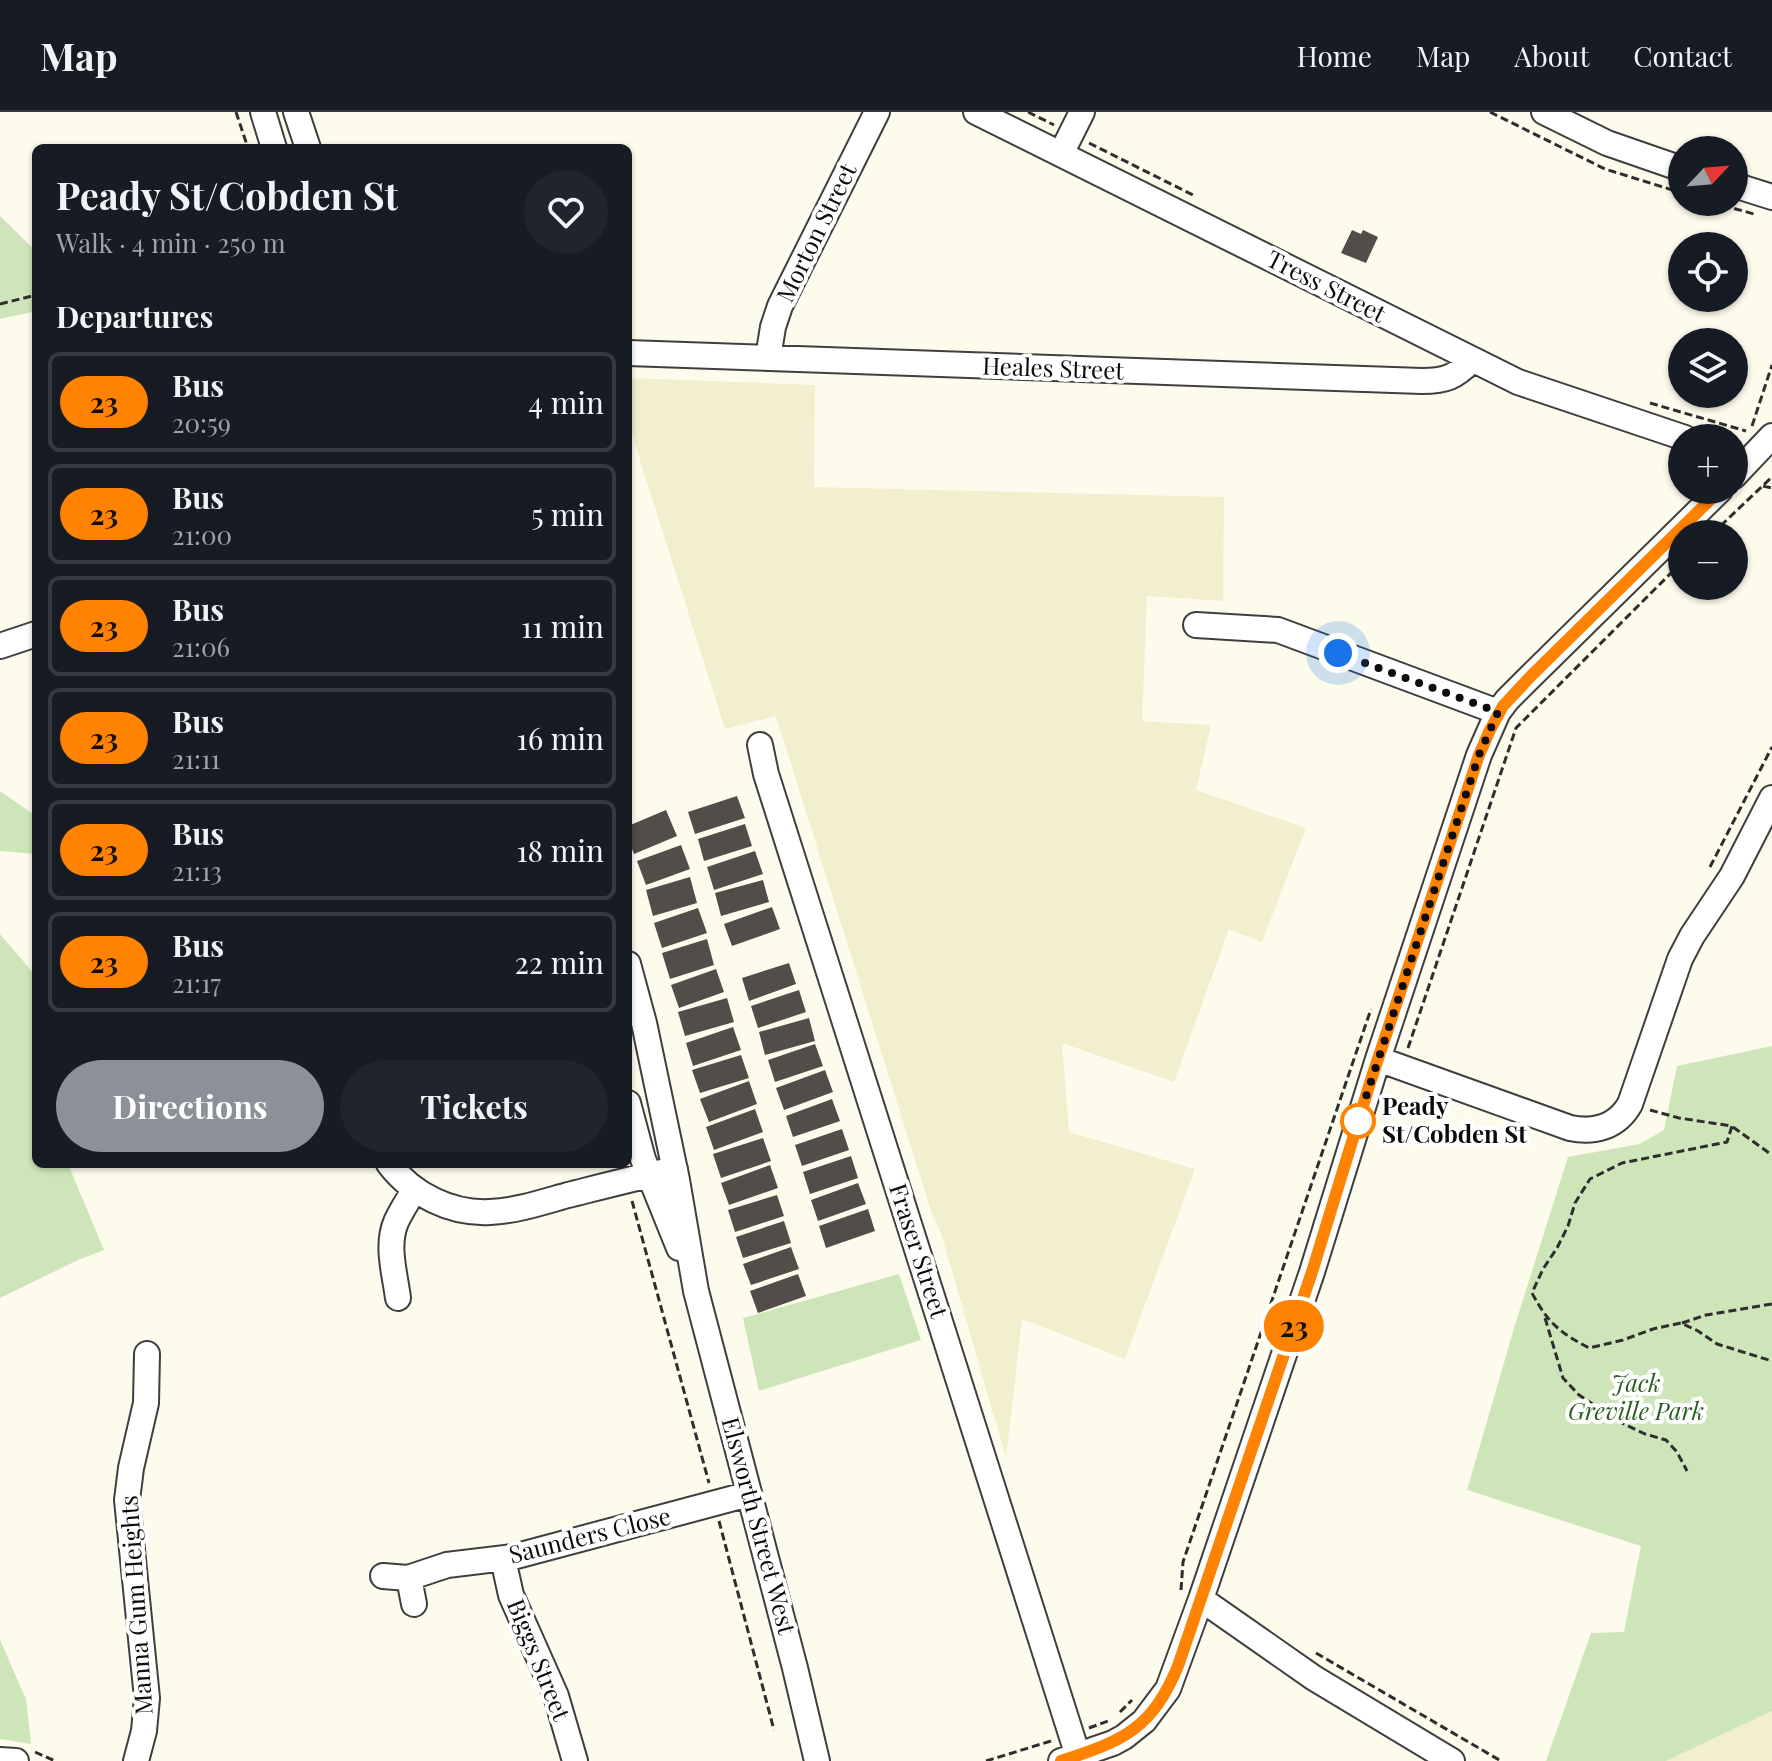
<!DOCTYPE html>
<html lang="en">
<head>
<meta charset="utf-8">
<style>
  :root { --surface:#171b24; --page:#20242c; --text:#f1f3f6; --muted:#9ea1a6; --line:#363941; --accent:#8c9099 }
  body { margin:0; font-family:"Playfair Display",serif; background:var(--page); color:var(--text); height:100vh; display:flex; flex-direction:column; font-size:30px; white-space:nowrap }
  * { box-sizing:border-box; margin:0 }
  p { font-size:26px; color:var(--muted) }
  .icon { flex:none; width:44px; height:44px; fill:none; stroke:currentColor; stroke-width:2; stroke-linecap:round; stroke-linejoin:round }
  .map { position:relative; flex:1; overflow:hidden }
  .sheet { position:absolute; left:32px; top:32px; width:600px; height:1024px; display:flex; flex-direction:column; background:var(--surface); border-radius:12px; box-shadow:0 2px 6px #0004 }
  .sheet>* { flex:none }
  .badge { padding:0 16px; border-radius:26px; font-size:28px; line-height:52px }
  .needle { width:52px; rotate:64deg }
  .buttons { position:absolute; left:1668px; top:24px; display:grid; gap:16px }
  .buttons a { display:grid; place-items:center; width:80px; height:80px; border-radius:50%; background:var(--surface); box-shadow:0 2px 6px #0004; font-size:40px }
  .you { position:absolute; width:40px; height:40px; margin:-20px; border:6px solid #fff; border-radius:50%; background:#1a73e8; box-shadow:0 0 0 12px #1a73e833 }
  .map>.badge { position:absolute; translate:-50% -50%; box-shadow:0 0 0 4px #fff }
  h2 { padding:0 24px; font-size:30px; line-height:72px }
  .round { display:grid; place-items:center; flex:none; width:84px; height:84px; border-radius:42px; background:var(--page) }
  .head { display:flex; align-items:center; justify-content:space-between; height:136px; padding:0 24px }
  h1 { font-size:38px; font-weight:700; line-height:60px }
  .action { display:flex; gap:16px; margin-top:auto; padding:16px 24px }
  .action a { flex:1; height:92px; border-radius:48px; background:var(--accent); color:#fff; font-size:32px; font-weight:700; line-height:92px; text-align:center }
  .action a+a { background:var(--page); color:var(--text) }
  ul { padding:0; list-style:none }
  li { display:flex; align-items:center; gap:24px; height:100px; margin:0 16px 12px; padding:0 8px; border:4px solid var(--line); border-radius:12px }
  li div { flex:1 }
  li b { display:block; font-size:30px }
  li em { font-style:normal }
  li .badge { min-width:88px; font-weight:700; text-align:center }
  header { display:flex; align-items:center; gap:48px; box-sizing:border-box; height:112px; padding:0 40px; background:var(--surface); border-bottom:2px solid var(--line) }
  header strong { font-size:38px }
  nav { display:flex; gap:44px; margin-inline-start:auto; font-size:28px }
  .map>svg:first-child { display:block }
</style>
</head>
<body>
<header>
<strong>Map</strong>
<nav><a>Home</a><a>Map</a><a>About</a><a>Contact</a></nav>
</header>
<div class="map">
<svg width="1772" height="1649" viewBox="0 0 1772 1649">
  <rect width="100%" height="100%" fill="#fdfbec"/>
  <!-- farmland -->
  <path fill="#f1efce" d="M628,266L815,273L814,375L1224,385L1223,489L1147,484L1142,609L1211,613L1196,678L1306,716L1262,830L1229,817L1174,970L1062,931L1069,1020L1195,1057L1125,1247L1022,1207L1006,1346L942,1124L932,1102L776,604L725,617L628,310Z
    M1772,1599V1649H1666Z"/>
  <!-- green -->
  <path fill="#cee5b9" d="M0,104L36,139V199L0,207Z
    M0,679L36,704V742L0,739Z
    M0,822L36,864V1052H68L104,1138L78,1148L0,1186Z
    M1772,934V1599L1666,1649H1546L1591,1521L1624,1520L1641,1434L1467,1378L1515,1213L1568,1045L1640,1032L1664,1018L1677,954Z
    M899,1162L921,1228L759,1279L743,1206Z
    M0,1528L26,1587L31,1632L0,1627Z"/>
  <!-- building -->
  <path fill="#534d49" d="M1352,118L1361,122L1363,118L1378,125L1366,151L1341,141Z
    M737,684L745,706L695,722L688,700Z
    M666,698L677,724L634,742L628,727V714Z
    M745,712L752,734L704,749L698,727Z
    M681,733L690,757L646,773L637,749Z
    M755,739L763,762L714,778L707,755Z
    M690,765L697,791L653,804L646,778Z
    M763,768L769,790L721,804L715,781Z
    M772,795L780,817L732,834L724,812Z
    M698,796L707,821L662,836L654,811Z
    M707,827L714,853L670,867L662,841Z
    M789,851L796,872L749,889L742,866Z
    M716,857L724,880L679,896L671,873Z
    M799,878L806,900L758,916L751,894Z
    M727,886L734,910L685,924L678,900Z
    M809,906L815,929L765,943L759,920Z
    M733,915L741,938L693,954L686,931Z
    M815,932L823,954L775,970L768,948Z
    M741,943L749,966L700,981L692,958Z
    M825,958L833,980L784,998L776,976Z
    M749,969L757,992L709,1010L700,987Z
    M832,987L840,1009L793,1025L786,1004Z
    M755,997L763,1020L714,1038L706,1015Z
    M842,1017L849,1038L802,1054L795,1033Z
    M763,1026L771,1049L721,1066L713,1042Z
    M851,1044L858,1066L810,1082L803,1060Z
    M770,1053L778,1076L729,1093L721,1071Z
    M858,1071L866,1092L818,1109L811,1088Z
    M777,1083L784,1104L735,1120L728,1098Z
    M868,1097L875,1119L826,1136L819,1114Z
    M784,1109L791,1131L743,1146L736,1125Z
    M791,1135L799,1157L751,1173L743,1152Z
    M798,1162L806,1184L758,1201L750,1179Z"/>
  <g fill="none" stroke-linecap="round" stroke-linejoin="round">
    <defs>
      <path id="minor" d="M263,0L274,36
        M296,0L308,36
        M976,0L1518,270L1685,326
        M1544,0L1607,31L1682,57
        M1061,42L1082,0
        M1734,73L1772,85
        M628,241L1422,269C1446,269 1455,265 1472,248
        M768,246L773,215L780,194L877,0
        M1734,364L1772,324
        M1196,513L1278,518L1498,600
        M0,534L36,522
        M760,633L766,662L1078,1644
        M628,852L644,911L677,1068L696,1179L795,1556L817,1649
        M1378,947L1570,1016C1595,1021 1617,1015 1630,992L1680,847L1692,824L1732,764L1772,686
        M628,991L643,1047L679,1136
        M389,1052C413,1083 451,1102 490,1100C516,1099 543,1090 568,1083C604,1074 639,1065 675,1057
        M398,1186C395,1162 386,1134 396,1110C401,1099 408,1088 415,1077
        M503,1447L511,1483L556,1584L575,1649
        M383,1464L408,1466L447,1453L513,1445L749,1382
        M409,1466L414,1492
        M1201,1487L1314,1566L1452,1649
        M0,1648L16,1649
        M136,1649L144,1619L147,1586L127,1388L131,1356L146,1291L147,1242
        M1061,1649L1113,1631L1124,1625L1144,1609L1168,1577L1201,1487L1312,1160L1378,947L1479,643L1498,600L1507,588L1531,564L1720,378"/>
    </defs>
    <!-- minor casing -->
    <use href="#minor" stroke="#3f3f3f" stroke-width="28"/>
    <!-- path -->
    <path stroke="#2e2e2e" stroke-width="3" stroke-dasharray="8 4" stroke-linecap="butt" d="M236,0L248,36
      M1028,0L1054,13
      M1490,0L1605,57L1682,81
      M1089,31L1193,83
      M1711,90L1754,102
      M0,192L36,183
      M1650,291L1746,319
      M1752,314L1772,253
      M1763,374L1772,376
      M1712,422L1772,365
      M1710,755L1772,635
      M1408,936L1516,616L1682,450
      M1650,998L1679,1006L1732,1014L1727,1030L1622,1051L1590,1067L1575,1091L1568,1114L1557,1136L1543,1157L1532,1181C1548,1211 1559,1220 1589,1236L1623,1228L1653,1217L1681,1211L1698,1219L1717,1232L1772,1249
      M1733,1015L1772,1043
      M632,1089L709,1371
      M1545,1206L1563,1266L1579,1283L1618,1309L1645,1322L1666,1328L1677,1340L1687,1359
      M1682,1211L1706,1203L1772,1192
      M719,1409L774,1618
      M1181,1478L1183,1450L1371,897
      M1316,1541L1501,1649
      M1120,1600L1132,1588
      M1089,1616L1108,1609
      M35,1640L55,1649
      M986,1649L1051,1629"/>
    <!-- minor -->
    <use href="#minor" stroke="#fff" stroke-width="24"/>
  </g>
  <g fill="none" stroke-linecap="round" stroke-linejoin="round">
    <defs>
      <path id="line" d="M1061,1649C1123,1629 1152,1617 1178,1554L1312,1160L1370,971L1479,643L1490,618L1503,594L1531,564L1720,378"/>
    </defs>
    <!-- line casing -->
    <use href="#line" stroke="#fff" stroke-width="18"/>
    <!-- line -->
    <use href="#line" stroke="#ff8200" stroke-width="12"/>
    <!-- walk -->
    <path stroke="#0c0c0c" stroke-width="8" stroke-dasharray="0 14.4" d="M1338,541L1498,600L1479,643L1354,1021L1358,1009"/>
  </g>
  <!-- markers -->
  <circle fill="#fff" stroke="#ff8200" stroke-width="4" cx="1358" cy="1009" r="16"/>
  <g text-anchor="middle" stroke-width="8" stroke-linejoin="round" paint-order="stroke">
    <!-- street labels -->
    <g font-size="24" fill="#0c0c0c" stroke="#fff">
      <text transform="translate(817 121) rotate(-64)" y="8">Morton Street</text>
      <text transform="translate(1326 175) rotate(27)" y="8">Tress Street</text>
      <text transform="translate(1053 257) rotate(2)" y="8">Heales Street</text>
      <text transform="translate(918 1139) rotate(72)" y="8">Fraser Street</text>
      <text transform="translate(758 1414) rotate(75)" y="8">Elsworth Street West</text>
      <text transform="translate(590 1424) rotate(-14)" y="8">Saunders Close</text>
      <text transform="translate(137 1493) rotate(-94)" y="8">Manna Gum Heights</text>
      <text transform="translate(538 1548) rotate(68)" y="8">Biggs Street</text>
    </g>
    <!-- stop labels -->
    <g font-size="24" font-weight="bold" fill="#0c0c0c" stroke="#fff" text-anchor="start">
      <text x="1382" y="1003">Peady<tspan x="1382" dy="28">St/Cobden St</tspan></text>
    </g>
    <!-- park labels -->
    <g font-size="24" font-style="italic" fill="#2c5e22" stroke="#fff">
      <text x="1636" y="1280">Jack<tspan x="1636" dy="28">Greville Park</tspan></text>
    </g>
  </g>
</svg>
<div class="buttons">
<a><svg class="needle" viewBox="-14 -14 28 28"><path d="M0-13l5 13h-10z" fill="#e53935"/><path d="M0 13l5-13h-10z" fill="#9ea1a6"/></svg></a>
<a><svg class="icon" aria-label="locate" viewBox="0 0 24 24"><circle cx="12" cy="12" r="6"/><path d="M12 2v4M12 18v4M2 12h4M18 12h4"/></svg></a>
<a><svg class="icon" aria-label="layers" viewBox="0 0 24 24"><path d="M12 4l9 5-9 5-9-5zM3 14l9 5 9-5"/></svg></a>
<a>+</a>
<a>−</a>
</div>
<div class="you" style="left:1338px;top:541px"></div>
<b class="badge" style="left:1294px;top:1214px;background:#ff8200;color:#111">23</b>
<section class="sheet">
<div class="head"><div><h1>Peady St/Cobden St</h1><p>Walk · 4 min · 250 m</p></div><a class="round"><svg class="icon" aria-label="heart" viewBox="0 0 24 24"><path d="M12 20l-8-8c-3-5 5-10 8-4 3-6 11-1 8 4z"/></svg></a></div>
<h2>Departures</h2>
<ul>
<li><span class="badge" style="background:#ff8200;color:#111">23</span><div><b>Bus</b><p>20:59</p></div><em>4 min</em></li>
<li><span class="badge" style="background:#ff8200;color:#111">23</span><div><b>Bus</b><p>21:00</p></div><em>5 min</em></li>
<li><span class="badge" style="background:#ff8200;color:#111">23</span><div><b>Bus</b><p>21:06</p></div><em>11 min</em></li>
<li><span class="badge" style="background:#ff8200;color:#111">23</span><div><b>Bus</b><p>21:11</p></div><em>16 min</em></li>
<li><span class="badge" style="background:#ff8200;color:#111">23</span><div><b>Bus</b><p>21:13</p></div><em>18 min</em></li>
<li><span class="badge" style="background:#ff8200;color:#111">23</span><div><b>Bus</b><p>21:17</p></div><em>22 min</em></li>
</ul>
<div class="action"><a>Directions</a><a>Tickets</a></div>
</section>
</div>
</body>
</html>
